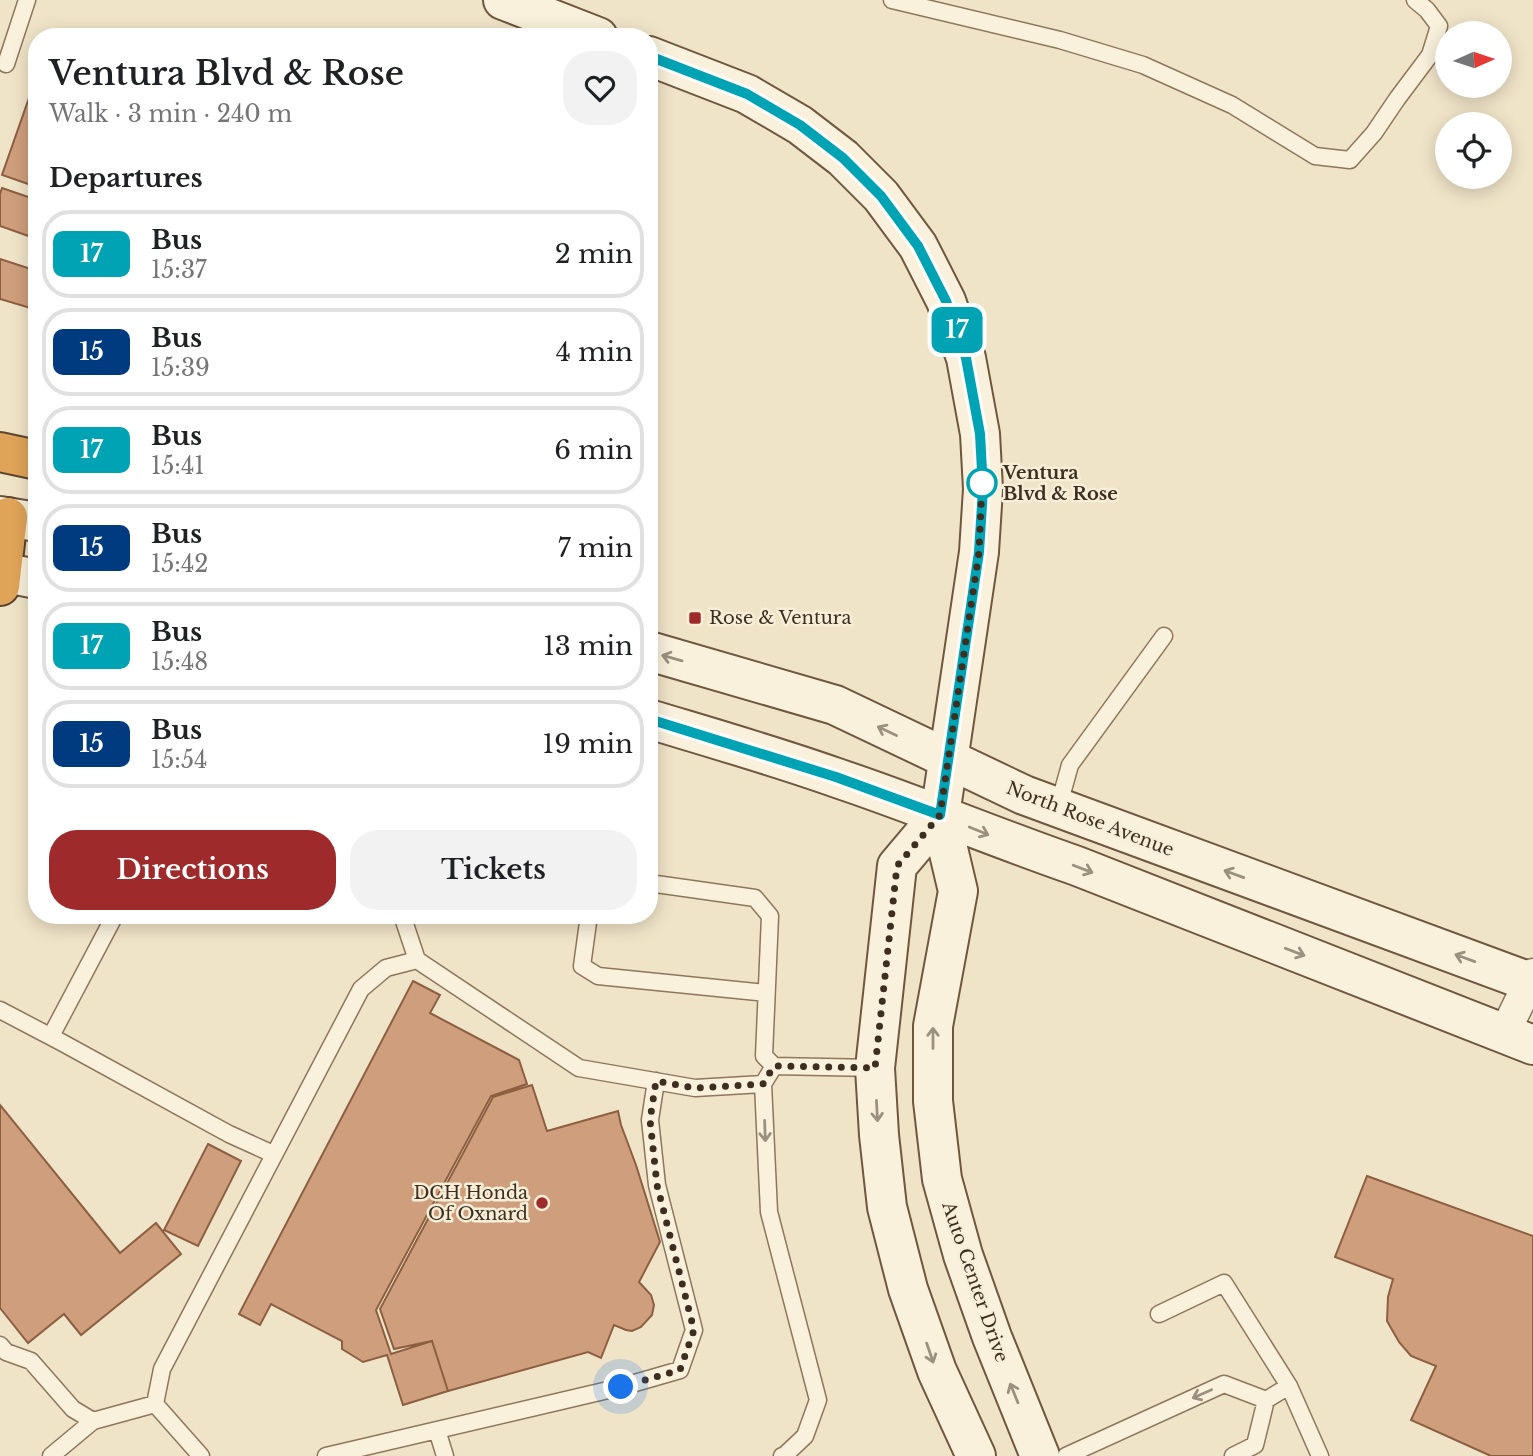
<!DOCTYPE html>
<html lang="en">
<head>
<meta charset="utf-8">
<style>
  :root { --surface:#fff; --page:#f2f2f2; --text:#202124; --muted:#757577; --line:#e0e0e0; --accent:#9e2a2b }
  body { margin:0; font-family:"Libre Baskerville",serif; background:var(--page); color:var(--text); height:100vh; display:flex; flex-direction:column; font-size:26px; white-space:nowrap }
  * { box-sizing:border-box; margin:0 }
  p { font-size:23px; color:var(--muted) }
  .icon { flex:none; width:38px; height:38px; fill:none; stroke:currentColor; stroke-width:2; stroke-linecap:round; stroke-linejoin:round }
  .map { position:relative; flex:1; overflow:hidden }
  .panel { position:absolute; left:28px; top:28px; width:630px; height:896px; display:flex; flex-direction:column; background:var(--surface); border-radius:28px; box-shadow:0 4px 18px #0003 }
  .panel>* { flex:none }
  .badge { padding:0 14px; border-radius:10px; font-size:24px; line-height:46px }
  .needle { width:46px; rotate:87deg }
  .tools { position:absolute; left:1435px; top:21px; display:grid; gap:14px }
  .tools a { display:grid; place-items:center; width:77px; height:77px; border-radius:50%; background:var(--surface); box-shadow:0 4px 18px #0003; font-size:35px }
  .you { position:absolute; width:35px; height:35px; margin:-18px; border:5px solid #fff; border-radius:50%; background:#1a73e8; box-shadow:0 0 0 10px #1a73e833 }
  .map>.badge { position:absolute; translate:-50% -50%; box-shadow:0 0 0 4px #fff }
  h2 { padding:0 21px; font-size:26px; line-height:63px }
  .round { display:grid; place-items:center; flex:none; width:74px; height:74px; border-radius:28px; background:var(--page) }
  .overview { display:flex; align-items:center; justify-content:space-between; height:119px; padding:0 21px }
  h1 { font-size:33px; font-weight:600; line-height:52px }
  .primary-button { display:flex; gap:14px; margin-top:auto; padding:14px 21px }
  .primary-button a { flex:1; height:80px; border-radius:28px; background:var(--accent); color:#fff; font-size:28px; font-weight:600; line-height:80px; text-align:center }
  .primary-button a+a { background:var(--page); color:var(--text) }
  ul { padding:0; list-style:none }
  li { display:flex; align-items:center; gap:21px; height:88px; margin:0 14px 10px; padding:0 7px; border:4px solid var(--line); border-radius:28px }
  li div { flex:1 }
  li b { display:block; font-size:26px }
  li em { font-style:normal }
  li .badge { min-width:77px; font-weight:700; text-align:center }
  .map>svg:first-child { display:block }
</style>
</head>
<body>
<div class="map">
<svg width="1533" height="1456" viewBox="0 0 1533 1456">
  <rect width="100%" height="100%" fill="#f0e4c8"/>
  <!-- building -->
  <path fill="#cf9f7d" stroke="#8d5f41" stroke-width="2" d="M37,75V187L2,175Z
    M2,188L37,200V239L0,226V194Z
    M0,259L37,271V310L0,299Z
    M413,981L440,995L430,1013L519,1060L527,1084L491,1096L376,1310L391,1354L432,1341L448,1391L403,1405L387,1355L363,1362L342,1349V1341L271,1304L260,1325L239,1314Z
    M532,1085L547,1131L618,1111L621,1125L636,1165L660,1242L639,1282L651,1295L654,1305L652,1315L641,1327L632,1331L626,1330L614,1325L601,1358L588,1352L448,1391L432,1341L394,1349L380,1309L493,1097Z
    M0,1105L120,1253L156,1223L181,1254L81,1335L64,1314L28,1343L0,1308Z
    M208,1144L241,1161L198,1246L164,1230Z
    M1367,1176L1533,1236V1456H1491L1411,1420L1436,1366L1411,1356L1399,1342L1387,1321L1388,1297L1393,1279L1335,1257Z"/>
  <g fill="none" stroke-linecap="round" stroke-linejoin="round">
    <defs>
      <path id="lane" d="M892,0L1060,40L1143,65L1232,105L1315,156L1350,160L1374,133L1397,99L1430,55L1439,26L1427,10L1415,0
        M6,64L27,0
        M1058,808L1070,765L1164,636
        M649,883L755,898L770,916L764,1056L774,1066L875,1068
        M402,915L417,960
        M589,915L582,966L598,976L766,993
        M0,1010L61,1042L229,1134L273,1154
        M51,1036L115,915
        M774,1066L763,1084L769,1212L818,1400L805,1436L785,1455L782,1456
        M1159,1314L1224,1283L1289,1386
        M0,1345L6,1352L31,1361L73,1409L93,1421L155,1404
        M437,1430L445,1456
        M51,1456L93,1421
        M201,1456L155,1404L162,1369L361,989L386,968L417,960L579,1068L695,1088L763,1084
        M326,1456L621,1387L680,1370L694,1330L657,1185L650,1120L656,1081
        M1066,1456L1224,1384L1266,1400
        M1233,1456L1255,1445L1266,1400L1289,1386L1320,1456"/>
      <path id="street" d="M1504,1034L1533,974"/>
      <path id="secondary" d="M503,0L598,37
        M649,56L747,94L800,125L843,158L881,196L918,246L946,301L966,358L980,434L983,489L979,552L940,815L958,891L933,1026V1101L942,1179L963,1255L992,1337L1040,1456
        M0,516L37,522
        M0,572L37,579
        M649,651L835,705L1024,795L1533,983
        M649,719C712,738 775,756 837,778C918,805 996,838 1077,866L1533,1045
        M940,815L897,866L875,1068L879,1135L887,1207L908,1289L937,1371L976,1456"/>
      <path id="highway" d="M0,452L37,460
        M0,586L8,517"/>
    </defs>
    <!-- lane casing -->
    <use href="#lane" stroke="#8d765c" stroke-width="19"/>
    <!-- street casing -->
    <use href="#street" stroke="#8d765c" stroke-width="33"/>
    <!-- secondary casing -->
    <use href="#secondary" stroke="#6f573f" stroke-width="42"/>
    <!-- highway casing -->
    <use href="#highway" stroke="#5b4430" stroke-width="42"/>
    <!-- lane -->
    <use href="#lane" stroke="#faf1dc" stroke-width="16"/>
    <!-- street -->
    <use href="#street" stroke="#faf1dc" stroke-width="30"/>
    <!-- secondary -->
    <use href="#secondary" stroke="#faf1dc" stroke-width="38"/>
    <!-- highway -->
    <use href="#highway" stroke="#e0a458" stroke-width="38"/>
  </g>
  <!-- one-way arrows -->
  <defs><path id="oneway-shaft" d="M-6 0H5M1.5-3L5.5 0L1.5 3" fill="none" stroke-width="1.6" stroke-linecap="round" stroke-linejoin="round" transform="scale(1.75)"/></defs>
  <g stroke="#9c907e">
    <use href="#oneway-shaft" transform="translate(672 658) rotate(-164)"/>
    <use href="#oneway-shaft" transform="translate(887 731) rotate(-154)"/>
    <use href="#oneway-shaft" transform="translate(979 831) rotate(22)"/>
    <use href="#oneway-shaft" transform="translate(1083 869) rotate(21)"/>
    <use href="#oneway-shaft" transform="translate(1234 874) rotate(-160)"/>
    <use href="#oneway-shaft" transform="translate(1295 952) rotate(21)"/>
    <use href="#oneway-shaft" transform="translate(1465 958) rotate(-160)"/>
    <use href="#oneway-shaft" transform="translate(933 1038) rotate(-90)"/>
    <use href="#oneway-shaft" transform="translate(877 1111) rotate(87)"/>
    <use href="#oneway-shaft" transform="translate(765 1131) rotate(88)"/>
    <use href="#oneway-shaft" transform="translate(930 1353) rotate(71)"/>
    <use href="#oneway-shaft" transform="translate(1014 1393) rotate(-112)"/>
    <use href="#oneway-shaft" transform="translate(1202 1394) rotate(156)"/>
  </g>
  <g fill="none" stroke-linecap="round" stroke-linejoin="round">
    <defs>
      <path id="line" d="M649,56L747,94L800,125L843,158L881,196L918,246L946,301L966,358L980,434L983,489L979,552L940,815L836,777L649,719"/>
    </defs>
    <!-- line casing -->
    <use href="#line" stroke="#fff" stroke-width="16"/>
    <!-- line -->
    <use href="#line" stroke="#00a3b4" stroke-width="10"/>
    <!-- walk -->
    <path stroke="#3d2e20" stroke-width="7" stroke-dasharray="0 12.6" d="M621,1387L680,1370L694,1330L657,1185L650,1120L656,1081L695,1088L763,1084L774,1066L875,1068L897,866L940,815L979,552L982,483"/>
  </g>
  <!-- markers -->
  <circle fill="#fff" stroke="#00a3b4" stroke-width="3.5" cx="982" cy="483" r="14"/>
  <g fill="#9e2a2b" stroke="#f7eed8" stroke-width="2.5">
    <rect x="688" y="611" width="14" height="14" rx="3.5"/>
    <circle cx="542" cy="1203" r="7"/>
  </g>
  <g text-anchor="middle" stroke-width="5" stroke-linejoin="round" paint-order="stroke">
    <!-- stop labels -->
    <g font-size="18" font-weight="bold" fill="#3d2e20" stroke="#f7eed8" text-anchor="start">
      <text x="1003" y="479">Ventura<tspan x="1003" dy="21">Blvd &amp; Rose</tspan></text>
    </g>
    <!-- poi labels -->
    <g font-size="18" fill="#3d2e20" stroke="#f7eed8" text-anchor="start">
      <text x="709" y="624">Rose &amp; Ventura</text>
      <text x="528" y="1199" text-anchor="end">DCH Honda<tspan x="528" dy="21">Of Oxnard</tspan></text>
    </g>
    <!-- street labels -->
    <g font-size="18" fill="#3d2e20" stroke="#f7eed8">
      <text transform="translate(1090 819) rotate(21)" y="6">North Rose Avenue</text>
      <text transform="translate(975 1282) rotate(71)" y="6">Auto Center Drive</text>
    </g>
  </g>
</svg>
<div class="tools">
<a><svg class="needle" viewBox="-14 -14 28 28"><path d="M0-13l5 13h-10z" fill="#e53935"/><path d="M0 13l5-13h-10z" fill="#757577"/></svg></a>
<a><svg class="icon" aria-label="locate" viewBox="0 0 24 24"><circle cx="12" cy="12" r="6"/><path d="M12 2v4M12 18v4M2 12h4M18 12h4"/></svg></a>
</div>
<div class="you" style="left:621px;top:1387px"></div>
<b class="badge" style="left:957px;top:330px;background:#00a3b4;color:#fff">17</b>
<section class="panel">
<div class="overview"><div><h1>Ventura Blvd &amp; Rose</h1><p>Walk · 3 min · 240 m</p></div><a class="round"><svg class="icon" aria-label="heart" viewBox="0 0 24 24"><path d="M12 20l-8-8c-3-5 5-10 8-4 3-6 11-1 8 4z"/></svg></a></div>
<h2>Departures</h2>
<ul>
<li><span class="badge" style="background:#00a3b4;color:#fff">17</span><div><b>Bus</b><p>15:37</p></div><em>2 min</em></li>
<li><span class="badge" style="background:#003b80;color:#fff">15</span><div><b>Bus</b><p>15:39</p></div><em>4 min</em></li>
<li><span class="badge" style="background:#00a3b4;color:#fff">17</span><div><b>Bus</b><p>15:41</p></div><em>6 min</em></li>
<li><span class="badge" style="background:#003b80;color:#fff">15</span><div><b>Bus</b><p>15:42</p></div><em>7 min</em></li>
<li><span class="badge" style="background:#00a3b4;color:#fff">17</span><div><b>Bus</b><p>15:48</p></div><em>13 min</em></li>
<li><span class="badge" style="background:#003b80;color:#fff">15</span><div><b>Bus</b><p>15:54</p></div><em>19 min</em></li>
</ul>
<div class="primary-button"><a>Directions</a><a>Tickets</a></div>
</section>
</div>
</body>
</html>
